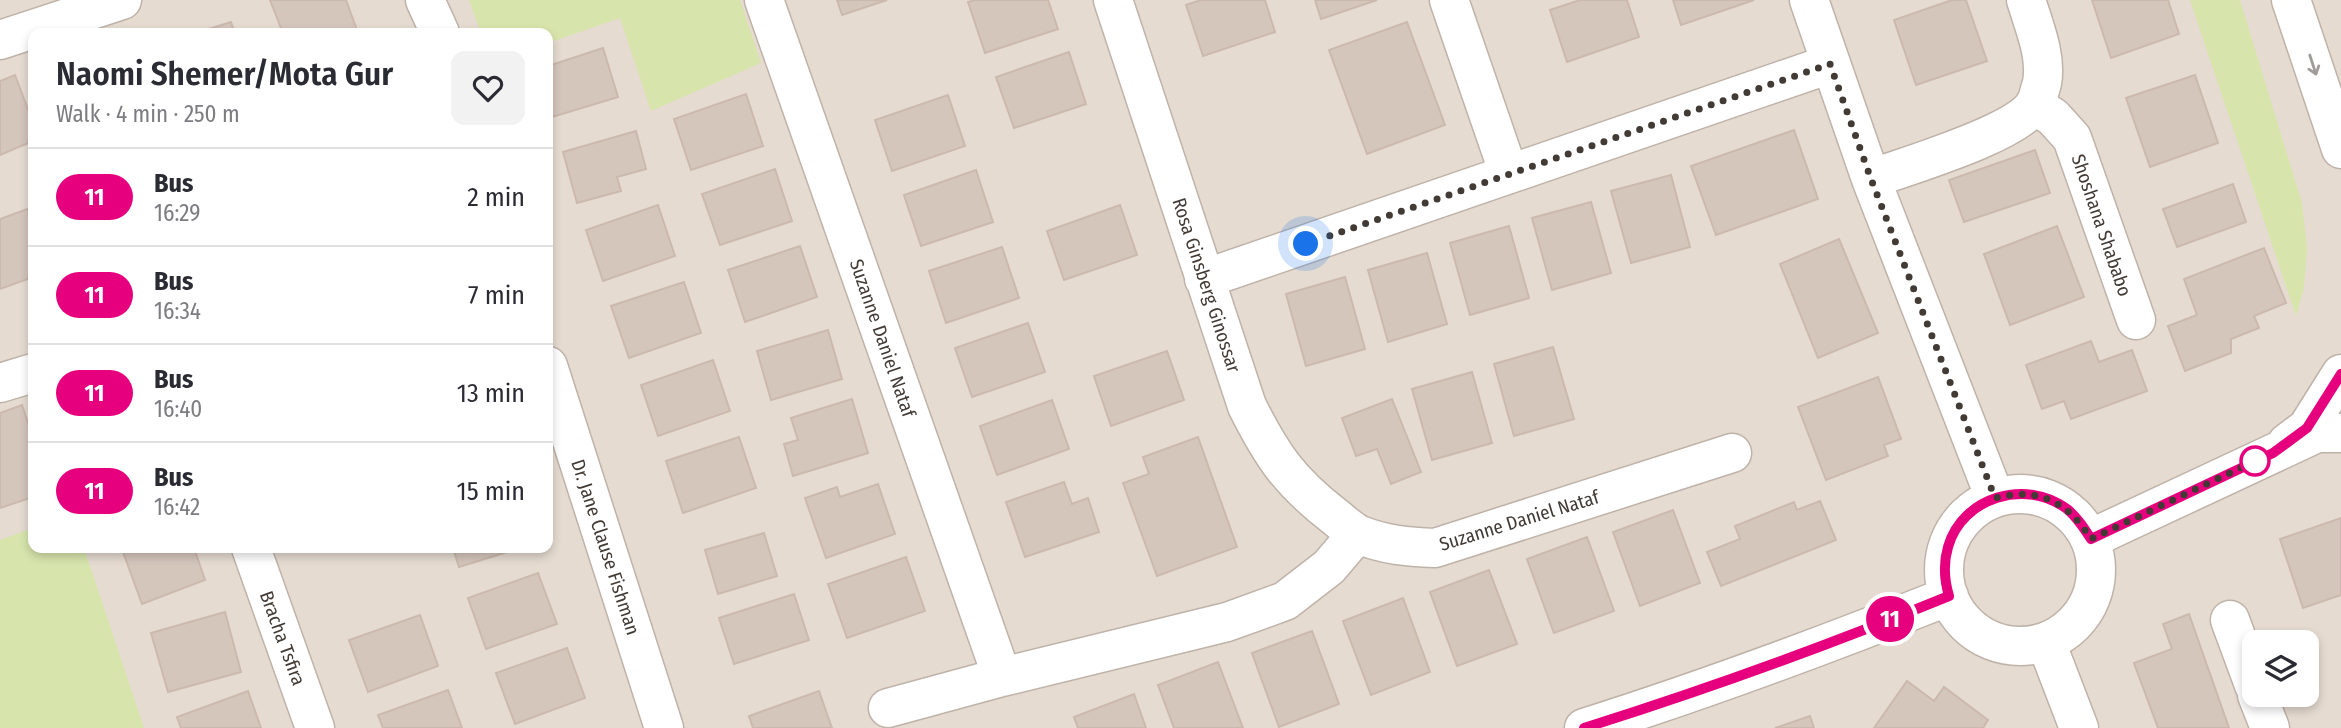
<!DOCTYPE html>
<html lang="en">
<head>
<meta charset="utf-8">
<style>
  :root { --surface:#fff; --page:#f2f2f3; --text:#2b2b33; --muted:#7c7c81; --line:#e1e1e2 }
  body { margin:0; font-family:"Fira Sans Condensed",sans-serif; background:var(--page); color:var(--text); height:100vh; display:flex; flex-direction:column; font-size:26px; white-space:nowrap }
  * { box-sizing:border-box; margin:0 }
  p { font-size:23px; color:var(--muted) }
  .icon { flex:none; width:38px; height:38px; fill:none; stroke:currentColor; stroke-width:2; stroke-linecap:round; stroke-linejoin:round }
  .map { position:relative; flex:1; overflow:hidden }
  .sheet { position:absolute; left:28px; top:28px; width:525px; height:525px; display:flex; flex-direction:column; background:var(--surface); border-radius:14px; box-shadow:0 4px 10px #0003 }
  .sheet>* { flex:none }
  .badge { padding:0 14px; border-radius:23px; font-size:24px; line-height:46px }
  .controls { position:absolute; left:2242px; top:630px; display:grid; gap:14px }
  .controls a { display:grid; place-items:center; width:77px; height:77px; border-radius:14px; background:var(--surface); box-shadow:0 4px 10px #0003; font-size:35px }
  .you { position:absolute; width:35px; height:35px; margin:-18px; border:5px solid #fff; border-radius:50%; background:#1a73e8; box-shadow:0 0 0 10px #1a73e833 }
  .map>.badge { position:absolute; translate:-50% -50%; box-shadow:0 0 0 4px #fff }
  .round { display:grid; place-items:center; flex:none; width:74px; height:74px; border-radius:14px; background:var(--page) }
  .head { display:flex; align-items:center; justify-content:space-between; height:119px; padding:0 28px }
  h1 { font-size:33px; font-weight:600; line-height:52px }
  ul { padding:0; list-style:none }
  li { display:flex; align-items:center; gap:21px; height:98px; padding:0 28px; border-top:2px solid var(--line) }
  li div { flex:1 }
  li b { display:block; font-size:26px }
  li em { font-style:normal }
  li .badge { min-width:77px; font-weight:700; text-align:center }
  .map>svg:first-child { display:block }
</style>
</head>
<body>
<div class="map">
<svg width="2341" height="728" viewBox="0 0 2341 728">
  <rect width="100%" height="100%" fill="#f1eae3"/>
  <!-- residential -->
  <path fill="#e5dbd1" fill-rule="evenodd" d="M0,0H2341V728H0ZM33,33H548V548H33ZM2254,642H2306V695H2254Z"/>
  <!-- green -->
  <path fill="#d7e5ac" d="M469,0H740L761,63L651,111L620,18L548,43V33H481Z
    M2190,0H2240L2302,203L2307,248L2304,288L2296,316Z
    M33,528V548H84L144,728H0V540Z"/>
  <!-- building -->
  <path fill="#d5c6bc" stroke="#ccb9ad" stroke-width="2" d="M270,0H346L358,33H283Z
    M837,0H887L842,15Z
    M975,0H1048L1058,29L985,53L968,2Z
    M1201,0H1265L1275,32L1203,56L1186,5Z
    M1315,0H1377L1321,19Z
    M1580,0H1627L1639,37L1567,62L1550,10Z
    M1673,0H1754L1681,25Z
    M1952,0H1966L1987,61L1916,85L1894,20Z
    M2092,0H2168L2179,34L2111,58Z
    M231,22L235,33H196Z
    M1407,22L1445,125L1367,154L1329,50Z
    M603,48L618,97L549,118L548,66Z
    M1069,52L1086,104L1014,128L996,77Z
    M15,75L33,123V141L0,155V81Z
    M2195,75L2218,143L2150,167L2126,98Z
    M746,94L763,146L691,170L674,119Z
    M948,95L965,146L892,171L875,120Z
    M1794,130L1818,199L1716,235L1691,166Z
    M636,131L646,169L617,177L621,191L577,203L563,152Z
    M2035,150L2050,193L1964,222L1949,180Z
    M775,169L792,221L720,245L702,194Z
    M976,170L993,222L921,246L904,195Z
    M1671,175L1690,247L1631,263L1611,191Z
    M2233,184L2246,222L2177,247L2163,209Z
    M1591,202L1611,273L1552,290L1532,218Z
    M658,205L675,256L603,281L586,230Z
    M1120,205L1137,255L1064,280L1047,231Z
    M33,207V277L0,289V219Z
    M1509,226L1529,298L1470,315L1450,243Z
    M2057,226L2084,297L2010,325L1984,254Z
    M1839,239L1878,333L1818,358L1780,264Z
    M800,246L817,297L745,322L728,270Z
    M1002,247L1019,298L946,323L929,271Z
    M2264,248L2286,303L2254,316L2259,328L2231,339V353L2185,371L2168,326L2197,315L2184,279Z
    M1427,253L1447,324L1388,342L1368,270Z
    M1345,277L1365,349L1306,366L1286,294Z
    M684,282L701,333L629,358L611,306Z
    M1028,323L1045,372L972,397L955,348Z
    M828,330L842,379L771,400L757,351Z
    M2091,341L2099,362L2132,350L2147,391L2071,419L2064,401L2042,409L2026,365Z
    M1553,347L1574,419L1514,436L1494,364Z
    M1167,351L1184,400L1111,426L1094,376Z
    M713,360L730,411L658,436L641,385Z
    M1472,372L1492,443L1432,460L1412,389Z
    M1878,377L1901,439L1884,445L1888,456L1826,480L1798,407Z
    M852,399L868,453L793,476L784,444L798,440L791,418Z
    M1392,399L1421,472L1391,484L1377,449L1356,456L1342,418Z
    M1052,400L1069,449L997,475L980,426Z
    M22,405L33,438V497L0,508V413Z
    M739,437L756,488L683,513L666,461Z
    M1198,437L1237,547L1157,576L1123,483L1149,474L1143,457Z
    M1064,482L1072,504L1088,498L1099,532L1025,557L1006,502Z
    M878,484L895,534L826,558L805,498L837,487L840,497Z
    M1820,501L1836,540L1721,586L1707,552L1740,539L1735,526L1794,502L1797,510Z
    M1673,510L1700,583L1640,606L1613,532Z
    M2341,518V595L2303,608L2280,539Z
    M764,533L777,576L718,594L705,550Z
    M1587,537L1614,611L1554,633L1527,559Z
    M136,548H194L205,580L142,604L123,552Z
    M453,548H520L459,567Z
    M906,557L925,611L847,638L828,584Z
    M1489,570L1517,644L1457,666L1430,592Z
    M538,573L557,624L486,649L468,598Z
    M794,594L809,640L734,664L719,618Z
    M1403,598L1430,672L1371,695L1343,621Z
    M225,612L241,672L168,692L151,633Z
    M2189,614L2229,728H2158L2134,663L2172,649L2163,624Z
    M420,615L438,666L368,692L349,640Z
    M1312,631L1339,704L1279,727L1252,653Z
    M567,648L585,698L515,724L496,673Z
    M1218,662L1243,728H1174L1158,685Z
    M1907,681L1934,701L1944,687L1988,720L1983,728H1874Z
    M448,690L462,728H383L378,715Z
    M248,691L261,728H181L177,717Z
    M819,691L832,728H753L749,716Z
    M1134,694L1146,728H1078L1074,717Z
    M1810,716L1814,728H1775Z"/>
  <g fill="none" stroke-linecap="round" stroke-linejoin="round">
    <defs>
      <path id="minor" d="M425,0L440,33
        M764,0L1002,677
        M1113,0L1247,406C1272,456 1289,481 1334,516C1342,522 1351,531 1360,535C1385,545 1408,547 1435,548L1732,453
        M1449,0L1509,174
        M1809,0L1871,179L1995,498
        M2291,0L2341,149
        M0,40L122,0
        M2034,105L2053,117L2072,138L2136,320
        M1871,179C1906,166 2017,134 2035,104C2038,99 2040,89 2042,83C2047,56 2034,26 2026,0
        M1204,279L1830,64
        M548,366L664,728
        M0,383L33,373
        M2287,443L2307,428L2341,374
        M1944 570a76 76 0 1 1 152 0a76 76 0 1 1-152 0Z
        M2090,539L2317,433H2341
        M251,548L315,728
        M2230,620L2254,685
        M2046,642L2079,728
        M2257,695L2270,728
        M888,708L1002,677L1227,622L1285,601L1329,567L1357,534
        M1584,728C1708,689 1828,644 1949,596"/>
    </defs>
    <!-- minor casing -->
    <use href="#minor" stroke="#bfb3a9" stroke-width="41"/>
    <!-- minor -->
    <use href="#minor" stroke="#fff" stroke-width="38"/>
  </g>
  <!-- one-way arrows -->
  <defs><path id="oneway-shaft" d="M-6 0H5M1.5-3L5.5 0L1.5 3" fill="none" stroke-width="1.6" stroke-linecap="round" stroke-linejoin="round" transform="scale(1.75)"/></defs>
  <use stroke="#a09c9a" href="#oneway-shaft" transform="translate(2313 65) rotate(72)"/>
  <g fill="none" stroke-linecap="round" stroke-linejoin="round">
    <defs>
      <path id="line" d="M1584,728C1708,689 1829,645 1949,596C1944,579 1943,564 1948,547C1962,497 2026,478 2067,509C2077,517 2084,528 2091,539L2273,453L2307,428L2341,374"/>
    </defs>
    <!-- line casing -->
    <use href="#line" stroke="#fff" stroke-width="16"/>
    <!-- line -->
    <use href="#line" stroke="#e6007e" stroke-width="10"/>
    <!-- walk -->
    <path stroke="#423a34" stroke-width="7" stroke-dasharray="0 12.6" d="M1306,244L1830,64L1871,179L1995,498C2039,487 2067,501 2091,539L2255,461"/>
  </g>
  <!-- markers -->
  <circle fill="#fff" stroke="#e6007e" stroke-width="3.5" cx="2255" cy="461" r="14"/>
  <g text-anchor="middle" stroke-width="6" stroke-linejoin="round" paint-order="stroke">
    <!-- street labels -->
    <g font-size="19" fill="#423a34" stroke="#fff">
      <text transform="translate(2102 225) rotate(71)" y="7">Shoshana Shababo</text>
      <text transform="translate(1207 285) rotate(72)" y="7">Rosa Ginsberg Ginossar</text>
      <text transform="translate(883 338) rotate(71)" y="7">Suzanne Daniel Nataf</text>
      <text transform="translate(1519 520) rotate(-17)" y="7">Suzanne Daniel Nataf</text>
      <text transform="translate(606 547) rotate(72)" y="7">Dr. Jane Clause Fishman</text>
      <text transform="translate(283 638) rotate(70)" y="7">Bracha Tsfira</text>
    </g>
  </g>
</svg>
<div class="controls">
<a><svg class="icon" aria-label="layers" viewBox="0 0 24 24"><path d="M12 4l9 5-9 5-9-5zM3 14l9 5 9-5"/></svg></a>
</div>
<div class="you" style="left:1306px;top:244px"></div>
<b class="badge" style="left:1890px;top:619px;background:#e6007e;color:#fff">11</b>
<section class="sheet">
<div class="head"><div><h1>Naomi Shemer/Mota Gur</h1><p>Walk · 4 min · 250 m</p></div><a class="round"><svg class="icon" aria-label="heart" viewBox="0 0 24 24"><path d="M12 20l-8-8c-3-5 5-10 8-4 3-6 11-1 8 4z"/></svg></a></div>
<ul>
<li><span class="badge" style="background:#e6007e;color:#fff">11</span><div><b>Bus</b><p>16:29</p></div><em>2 min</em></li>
<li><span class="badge" style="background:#e6007e;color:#fff">11</span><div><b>Bus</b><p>16:34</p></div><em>7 min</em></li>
<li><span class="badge" style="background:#e6007e;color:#fff">11</span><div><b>Bus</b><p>16:40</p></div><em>13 min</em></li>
<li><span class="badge" style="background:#e6007e;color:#fff">11</span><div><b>Bus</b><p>16:42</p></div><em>15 min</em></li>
</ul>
</section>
</div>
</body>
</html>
